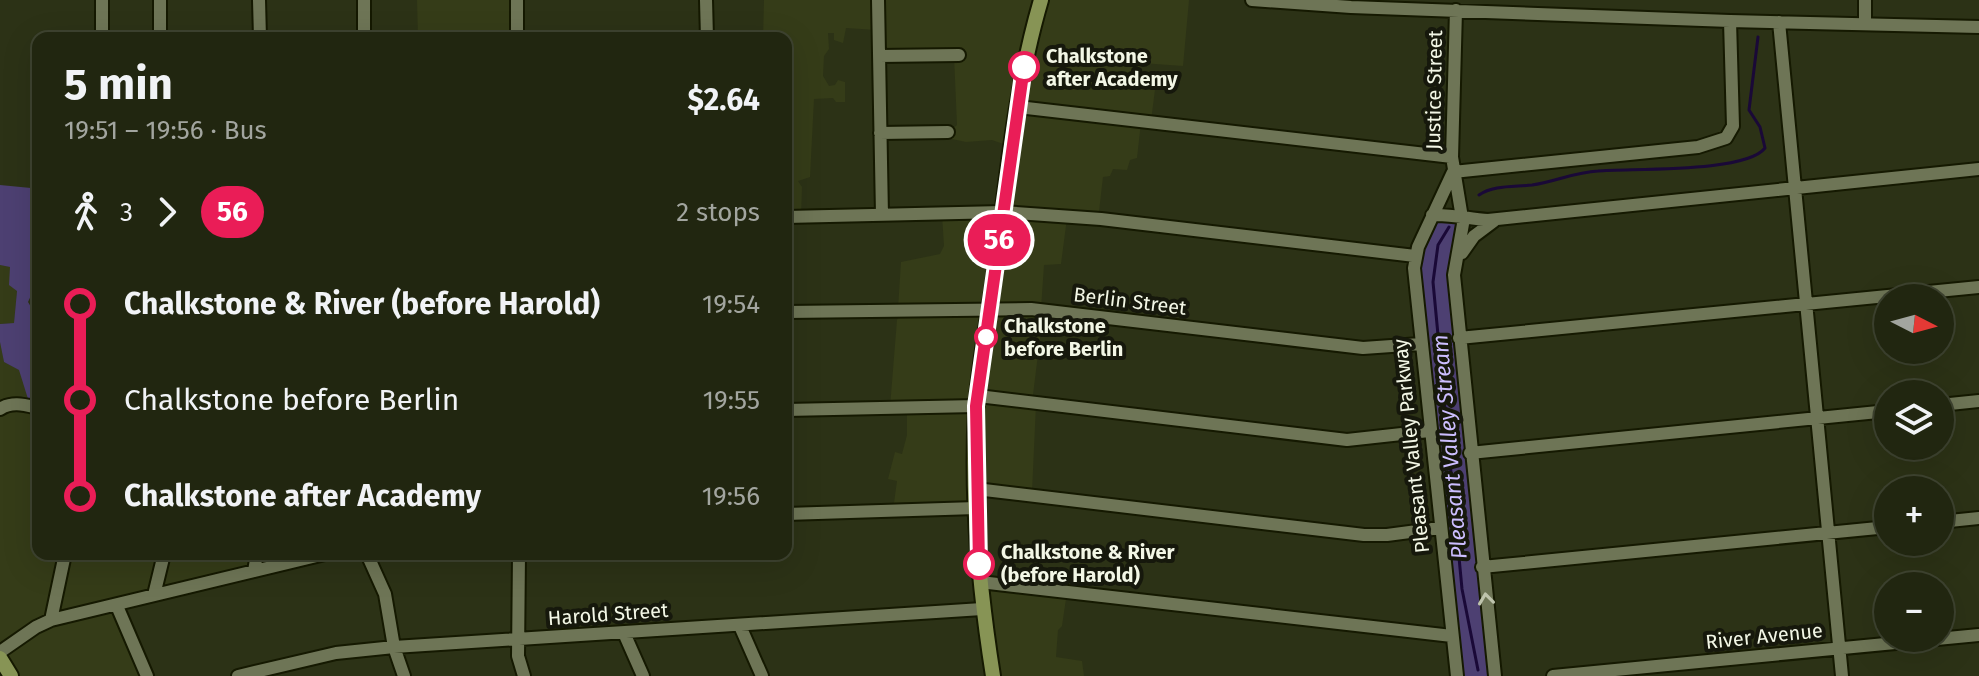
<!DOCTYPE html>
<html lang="en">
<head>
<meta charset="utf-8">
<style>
  :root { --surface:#212610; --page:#292e19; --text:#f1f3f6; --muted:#a2a59f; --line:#3e4330 }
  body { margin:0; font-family:"Fira Sans",sans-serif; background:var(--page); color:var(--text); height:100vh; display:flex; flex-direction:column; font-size:30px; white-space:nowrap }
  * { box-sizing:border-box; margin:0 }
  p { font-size:26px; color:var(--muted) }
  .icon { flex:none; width:44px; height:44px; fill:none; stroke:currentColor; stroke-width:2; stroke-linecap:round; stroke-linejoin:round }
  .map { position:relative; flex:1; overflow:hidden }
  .details { position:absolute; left:32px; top:32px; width:760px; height:528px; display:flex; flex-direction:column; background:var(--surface); border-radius:16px; box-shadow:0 8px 32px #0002,0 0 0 2px var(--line) }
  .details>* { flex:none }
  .badge { padding:0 16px; border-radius:26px; font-size:28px; line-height:52px }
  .needle { width:52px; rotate:96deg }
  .buttons { position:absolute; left:1874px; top:284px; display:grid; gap:16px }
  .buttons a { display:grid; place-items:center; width:80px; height:80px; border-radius:50%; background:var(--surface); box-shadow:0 8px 32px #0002,0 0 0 2px var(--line); font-size:40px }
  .map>.badge { position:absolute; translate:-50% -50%; box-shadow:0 0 0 4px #fff }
  .legs { display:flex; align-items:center; gap:12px; height:88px; padding:0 32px; font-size:26px }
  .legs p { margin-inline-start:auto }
  .summary { display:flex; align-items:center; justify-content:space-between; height:136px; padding:0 32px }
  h1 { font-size:44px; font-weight:700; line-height:60px }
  ul { padding:0 32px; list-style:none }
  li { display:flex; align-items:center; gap:28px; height:96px; font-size:30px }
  li i { display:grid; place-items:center; width:12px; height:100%; margin:0 10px; background:currentColor }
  li i::after { content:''; width:20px; height:20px; margin:-10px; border:6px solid; border-radius:50%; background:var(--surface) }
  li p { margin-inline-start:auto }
  li:first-child i { background:linear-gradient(#0000 50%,currentColor 0) }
  li:last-child i { background:linear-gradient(currentColor 50%,#0000 0) }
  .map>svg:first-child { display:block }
</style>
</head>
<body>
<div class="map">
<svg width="1979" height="676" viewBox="0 0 1979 676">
  <rect width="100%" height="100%" fill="#2c3216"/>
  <!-- built -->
  <path fill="#353c18" d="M417,0H509L510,38H418Z
    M764,0H1189L1183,66L1141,63L1139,77L1144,76L1148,71L1157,74L1151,121L1141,122L1137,158L1130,160L1127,170L1113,169L1110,176L1103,177L1098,220L1067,218L1061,264L1044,265L1041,309L1043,314L1032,403L1036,404L1032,492L977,490L973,508L893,510L897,481L888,479L895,452L902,454L907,435V409L890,407L897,320L902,311L898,309L901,262L940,254L944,246L942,215L1000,212L1009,146L992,140L966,142L952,139L948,133L957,125L954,56H881L877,30L846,28L843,43L834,40V33H828L829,49L824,56L823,76L829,86L835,85L838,80L845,82V102H836L833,98L814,99L810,177L798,181L802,187L801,215L786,217V38H763Z
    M0,265L10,267L17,291L14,323L0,324Z
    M0,342L4,362L20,370L28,398L38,401V398V554H252L248,572L112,608L140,676H6L0,665Z
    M978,584L1067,592L1062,626L1058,630L1056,657L1082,661L1084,676H990Z"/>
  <!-- green -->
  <path fill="#4d4072" d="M0,185L31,188L38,200V289H34L28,302L34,312V323L38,325L37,402L28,399L19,370L4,362L0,342V324L14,323L17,291L9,285L10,267L0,265Z
    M1432,215L1463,218L1451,261L1495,676H1457L1415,256Z"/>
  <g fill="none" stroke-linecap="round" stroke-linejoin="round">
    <!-- stream -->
    <path stroke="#1a0937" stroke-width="3" d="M1479,195C1493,185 1514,187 1532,185C1554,182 1575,172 1598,171C1631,168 1746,173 1765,148L1760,127L1749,110L1758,37
      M1449,227L1438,245L1433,282L1462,589L1478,670"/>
    <defs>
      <path id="minor" d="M160,0V38
        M259,0L260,38
        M517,0V38
        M706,0L707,38
        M878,0L882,215
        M1252,0L1351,7L1730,21L1979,27
        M1456,10L1452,157L1463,224L1454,275L1495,676
        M1779,22L1842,676
        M1865,24V0
        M102,38V0
        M364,38V0
        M879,56L959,55
        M1018,107L1452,157
        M880,133L948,132
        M1453,172L1418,247L1414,268L1457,676
        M1453,172L1698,147L1726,138L1733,126L1730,21
        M1432,215C1452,214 1469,219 1488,220L1979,169
        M786,217L1002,212L1101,219L1415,256
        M1462,253L1474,236L1494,221
        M786,312L1031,309L1363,348L1420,344
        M1459,338L1979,287
        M978,396L1347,440L1429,431
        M1940,405L1979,401
        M0,409C12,401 25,405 38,408
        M786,410L976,406
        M1470,453L1888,411
        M976,489L1364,535H1387L1440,528
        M786,514L976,508
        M1940,522L1979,518
        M367,554L385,594L394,647L404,676
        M519,554L518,656L524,676
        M1482,567L1888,527
        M254,571L257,554
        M980,582L1452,636
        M154,595L164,554
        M117,606L147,676
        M51,620L65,554
        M740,626L762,676
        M624,633L643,676
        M0,652L36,627L51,620L325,554
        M238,676L336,653L394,647L982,609
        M1553,676L1979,635"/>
      <path id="major" d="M0,658L11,676
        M993,676C979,588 971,498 976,409C980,353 993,296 999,240C1009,160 1018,78 1041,0"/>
    </defs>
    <!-- minor casing -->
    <use href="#minor" stroke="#151901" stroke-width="16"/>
    <!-- major casing -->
    <use href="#major" stroke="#151901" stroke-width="18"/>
    <!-- minor -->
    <use href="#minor" stroke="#6e7556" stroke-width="12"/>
    <!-- major -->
    <use href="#major" stroke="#879455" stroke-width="14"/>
  </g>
  <!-- one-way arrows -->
  <defs><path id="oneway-chevron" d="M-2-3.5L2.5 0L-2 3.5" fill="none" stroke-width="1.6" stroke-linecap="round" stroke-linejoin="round" transform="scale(2)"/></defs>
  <use stroke="#bec3ac" href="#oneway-chevron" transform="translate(1486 599) rotate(-97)"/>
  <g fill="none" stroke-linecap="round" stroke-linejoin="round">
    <defs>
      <path id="line-1" d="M979,564L976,406L1024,67"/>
    </defs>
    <!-- line-1 casing -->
    <use href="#line-1" stroke="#fff" stroke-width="18"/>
    <!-- line-1 -->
    <use href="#line-1" stroke="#ea1d57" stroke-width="12"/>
  </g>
  <!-- markers -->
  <g fill="#fff" stroke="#ea1d57" stroke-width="4">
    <circle cx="1024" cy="67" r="14"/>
    <circle cx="986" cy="337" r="10"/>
    <circle cx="979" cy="564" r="14"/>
  </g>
  <g text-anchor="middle" stroke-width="8" stroke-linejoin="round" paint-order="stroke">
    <!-- stop labels -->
    <g font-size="20" font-weight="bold" fill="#f3f7e6" stroke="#16180c" text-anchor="start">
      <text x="1046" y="63">Chalkstone<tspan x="1046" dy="23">after Academy</tspan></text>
      <text x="1004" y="333">Chalkstone<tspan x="1004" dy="23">before Berlin</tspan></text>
      <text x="1001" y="559">Chalkstone &amp; River<tspan x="1001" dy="23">(before Harold)</tspan></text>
    </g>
    <!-- street labels -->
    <g font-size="20" fill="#f3f7e6" stroke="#16180c">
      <text transform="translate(1434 90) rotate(-89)" y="7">Justice Street</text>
      <text transform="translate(1130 301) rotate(7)" y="7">Berlin Street</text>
      <text transform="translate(1411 446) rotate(-96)" y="7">Pleasant Valley Parkway</text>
      <text transform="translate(608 614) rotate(-4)" y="7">Harold Street</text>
      <text transform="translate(1764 636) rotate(-6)" y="7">River Avenue</text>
    </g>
    <!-- water labels -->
    <g font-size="22" font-style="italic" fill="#ccbeff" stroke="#16180c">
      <text transform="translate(1449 447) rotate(-95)" y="8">Pleasant Valley Stream</text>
    </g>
  </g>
</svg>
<div class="buttons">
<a><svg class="needle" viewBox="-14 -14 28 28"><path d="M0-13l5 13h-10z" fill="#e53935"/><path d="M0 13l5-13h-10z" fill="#a2a59f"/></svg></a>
<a><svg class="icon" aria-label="layers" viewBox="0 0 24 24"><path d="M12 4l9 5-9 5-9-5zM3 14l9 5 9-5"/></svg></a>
<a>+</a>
<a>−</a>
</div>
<b class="badge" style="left:999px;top:240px;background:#ea1d57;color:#fff">56</b>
<section class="details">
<div class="summary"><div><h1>5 min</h1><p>19:51 – 19:56 · Bus</p></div><b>$2.64</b></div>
<div class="legs"><svg class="icon" aria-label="walk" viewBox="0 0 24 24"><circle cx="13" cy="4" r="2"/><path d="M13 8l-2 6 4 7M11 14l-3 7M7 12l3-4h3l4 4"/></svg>3<svg class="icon" aria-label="forward" viewBox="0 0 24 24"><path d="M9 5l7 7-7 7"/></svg><b class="badge" style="background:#ea1d57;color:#fff">56</b><p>2 stops</p></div>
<ul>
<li><i style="color:#ea1d57"></i><b>Chalkstone &amp; River (before Harold)</b><p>19:54</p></li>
<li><i style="color:#ea1d57"></i><span>Chalkstone before Berlin</span><p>19:55</p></li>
<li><i style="color:#ea1d57"></i><b>Chalkstone after Academy</b><p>19:56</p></li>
</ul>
</section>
</div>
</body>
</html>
